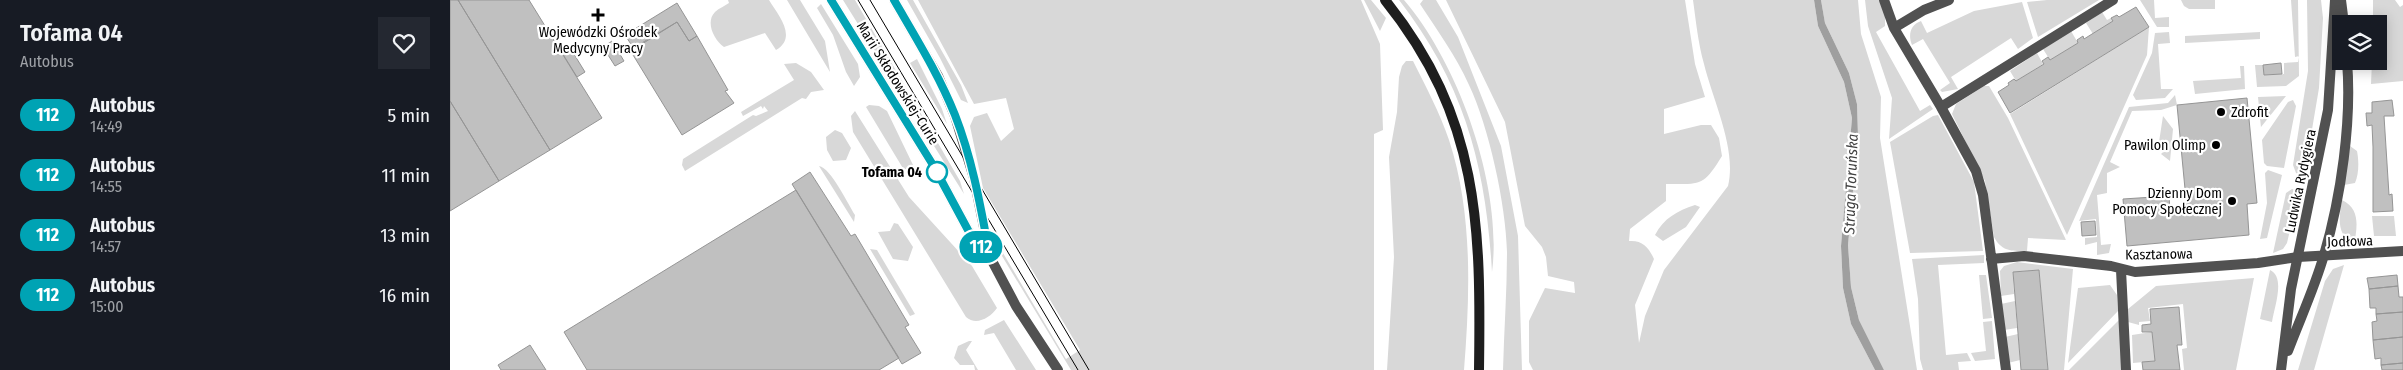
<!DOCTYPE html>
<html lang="pl">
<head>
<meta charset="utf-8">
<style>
  :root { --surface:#171b24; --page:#242831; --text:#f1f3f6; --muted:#9ea1a6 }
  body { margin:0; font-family:"Fira Sans Condensed",sans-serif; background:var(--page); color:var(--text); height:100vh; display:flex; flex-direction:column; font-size:19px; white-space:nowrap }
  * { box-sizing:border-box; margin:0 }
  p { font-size:16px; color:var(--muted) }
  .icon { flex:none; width:28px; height:28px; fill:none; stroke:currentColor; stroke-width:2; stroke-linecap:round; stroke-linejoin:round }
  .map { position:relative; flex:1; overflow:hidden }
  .panel { display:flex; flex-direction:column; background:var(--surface); width:450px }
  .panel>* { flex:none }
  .badge { padding:0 10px; border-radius:16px; font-size:18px; line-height:32px }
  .controls { position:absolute; left:1882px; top:15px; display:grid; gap:10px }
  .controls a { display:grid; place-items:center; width:55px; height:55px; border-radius:0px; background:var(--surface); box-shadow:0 2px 12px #0003; font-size:25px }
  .map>.badge { position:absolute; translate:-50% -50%; box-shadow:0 0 0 2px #fff }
  .round { display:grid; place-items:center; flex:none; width:52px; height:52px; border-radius:0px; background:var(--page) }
  .overview { display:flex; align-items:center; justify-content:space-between; height:85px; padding:0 20px }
  h1 { font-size:24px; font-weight:600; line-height:38px }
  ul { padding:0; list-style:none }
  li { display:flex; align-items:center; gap:15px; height:60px; padding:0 20px }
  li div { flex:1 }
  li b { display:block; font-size:19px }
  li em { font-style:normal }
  li .badge { min-width:55px; font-weight:700; text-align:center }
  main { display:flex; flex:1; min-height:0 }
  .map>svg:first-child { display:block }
</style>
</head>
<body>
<main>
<section class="panel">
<div class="overview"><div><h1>Tofama 04</h1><p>Autobus</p></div><a class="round"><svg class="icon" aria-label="heart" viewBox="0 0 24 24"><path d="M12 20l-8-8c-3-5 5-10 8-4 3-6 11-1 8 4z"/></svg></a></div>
<ul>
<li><span class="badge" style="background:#00a3b4;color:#fff">112</span><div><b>Autobus</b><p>14:49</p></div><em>5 min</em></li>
<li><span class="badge" style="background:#00a3b4;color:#fff">112</span><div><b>Autobus</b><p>14:55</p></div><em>11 min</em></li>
<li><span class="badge" style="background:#00a3b4;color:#fff">112</span><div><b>Autobus</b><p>14:57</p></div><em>13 min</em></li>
<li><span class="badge" style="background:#00a3b4;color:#fff">112</span><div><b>Autobus</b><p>15:00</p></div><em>16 min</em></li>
</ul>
</section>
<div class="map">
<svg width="1953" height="370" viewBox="0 0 1953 370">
  <rect width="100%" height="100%" fill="#fff"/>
  <!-- green -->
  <path fill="#d8d8d8" d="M278,0H319C328,15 348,37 326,50L315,33L274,47C264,40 255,22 265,12C269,8 275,6 279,3Z
    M337,0H350L375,41L380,72Z
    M393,0H405L510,181L514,194Z
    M457,0H463L511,85L518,103L511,100L490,58Z
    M468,0H911L930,44L933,130L924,134V370H621L549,251L547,243L616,359L630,350L533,188L520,126L524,117L537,113L551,141L564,129L556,98L524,104Z
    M914,0H921L936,18L930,31Z
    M949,0H954C1009,64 1053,188 1042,272C1036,167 1015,85 949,0Z
    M973,0H986L1008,37L1051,146L1068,236L1072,370H1053C1054,331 1057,291 1057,252C1056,205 1039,127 1019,85C1006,56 987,30 970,4Z
    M996,0H1235L1245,64L1255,97L1214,109V134L1251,125H1261L1269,138L1272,156C1253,187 1251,184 1216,184V201L1180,229L1179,241C1193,240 1199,248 1204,259L1185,305L1189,343L1195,316L1214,270L1278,186C1287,149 1263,101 1254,64C1248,43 1246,21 1243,0H1364L1368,26L1394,82L1402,118L1391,246L1393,288L1401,324L1425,370H1083L1079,362V321L1095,288L1125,293L1124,282L1098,276L1096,257L1092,247L1075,226L1055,122Z
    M1371,0H1408L1411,34L1431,97L1430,138L1467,370H1434L1409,320L1401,287L1398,245L1408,136L1407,104L1399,73L1375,23Z
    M1415,0H1431L1435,8V26L1426,32L1470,111L1480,105L1483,109L1439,139L1442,98L1418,26Z
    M1597,0H1649L1588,37L1577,2Z
    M1690,0H1704L1705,18L1719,17V27H1707Z
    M1731,0H1765V9H1739L1734,6Z
    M1841,0H1848L1849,76L1836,86L1807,87L1805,65H1813L1815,75L1834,74V63L1848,62L1849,56L1845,57Z
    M1857,0H1871L1873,18L1869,88L1854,177L1846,173L1843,165L1858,71Z
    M1923,0H1945L1950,7L1953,5V81L1921,84L1922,61H1929V24H1923Z
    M1572,2L1583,38L1568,49L1561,38L1501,77L1508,89L1492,92L1490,90L1500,83L1473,39L1462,45C1458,35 1460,25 1471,21L1477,33L1524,11Z
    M371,4L408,64L410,77L404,86L396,72L383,35L367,8Z
    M1652,12L1657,20L1661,18L1663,21L1643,34L1636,23Z
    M1699,27L1697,55L1617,235L1560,114Z
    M1621,31L1628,43L1600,60L1593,49Z
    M1719,32L1720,43L1708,44L1711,89H1723L1715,98L1686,100L1683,95L1702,53L1705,33Z
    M1810,32V39L1735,43V36Z
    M1587,53L1593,64L1566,81L1560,71Z
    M467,59L492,109L497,124L460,63Z
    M956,61H963C976,87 990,113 999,140C1023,213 1020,294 1014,370H937L944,257L939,157L947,112L949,77L952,66Z
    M346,63L361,72L374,90L361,92L356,99L352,98L235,171L232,165L233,159L303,115L306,116L318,111L314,106L313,109L311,106L293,116L291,112L344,80L334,64Z
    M1790,66H1794L1795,89L1745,94L1743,81L1791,78Z
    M1534,86H1539L1558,118L1616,240L1578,238L1577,251C1562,251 1552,252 1544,237L1535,181L1502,114L1506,104Z
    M1725,95L1727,105L1711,110L1682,111L1660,162L1670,167L1657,173V193L1647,195L1651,245L1661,244L1659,253L1647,255V242L1635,245V238L1647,237L1646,219L1629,221L1679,107L1718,103Z
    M1836,96L1811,127V128L1808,97Z
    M1843,100L1846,106L1834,168L1817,166L1814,163L1812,140L1838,102Z
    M419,105L429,106L437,111L463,165L454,170L416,107Z
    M405,111L459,197L522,266L547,308C540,318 526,326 516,317L403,132L401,116Z
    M1488,115L1524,182L1533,251L1460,253L1440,142L1483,116Z
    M1713,116L1723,129L1720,161L1711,154L1714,151V147L1709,142Z
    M385,130L392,133L401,148L396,160L383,161L377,150L376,137Z
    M1900,146L1907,151C1909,161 1909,174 1905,183L1894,185Z
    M369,166C381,168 398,204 405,215L404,222Z
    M1818,170L1832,175L1817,238L1810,239L1817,203L1815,173Z
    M1842,189L1849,191L1837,243L1833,249L1823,253L1836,193Z
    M1892,200C1911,209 1907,228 1904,245C1886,234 1889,218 1892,200Z
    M1245,205L1250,207L1236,227L1213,241L1205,235C1214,218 1227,211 1245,205Z
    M1922,216H1944L1946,236H1924Z
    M444,223L448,224L463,247L458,261L443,259L428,232L440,231Z
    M420,249L427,250L465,314L460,316Z
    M1534,255V263L1488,265L1496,355L1517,353L1521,361L1508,362L1509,370H1473L1470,359L1468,299L1462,259Z
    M1567,262L1623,269L1614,370H1598L1589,270L1563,272L1564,294L1551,296L1550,271L1554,266Z
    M1894,265L1864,370H1848L1875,281L1883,269Z
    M1820,270C1836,277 1824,308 1822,322L1810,319Z
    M1529,275H1536L1542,318L1533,319Z
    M1804,278L1786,370H1734L1732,349L1737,348L1733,304L1698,308L1700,321L1689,322V325L1678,322V309L1706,286Z
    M1660,285L1667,295L1668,311L1618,363L1628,288Z
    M1565,301L1567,328L1554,330L1551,304Z
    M1670,319L1673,370H1619Z
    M554,320L586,370H566L544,333L534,335L535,330Z
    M1542,321L1545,359L1525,361L1521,353L1536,351L1533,322Z
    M1702,332L1705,361L1683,363L1682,335Z
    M1568,334L1570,360L1558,363L1555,337Z
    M519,341H522L516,350L528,370H525L524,365H510L504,358L508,346Z"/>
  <!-- water -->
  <path fill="#9f9f9f" d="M1364,0H1371L1375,23L1399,73L1407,104L1408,136L1398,245L1401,287L1409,320L1434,370H1425L1401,324L1393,288L1391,246L1402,118L1394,82L1368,26Z"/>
  <!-- building -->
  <path fill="#c0c0c0" stroke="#959595" d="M0,0H8L100,150L49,181L0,101Z
    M8,0H79L152,118L100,150Z
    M227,3L247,36L239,41L227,22L184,49L175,35Z
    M1686,7L1699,27L1560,113L1548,92L1559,85L1558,83L1564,79L1566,81L1594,64L1592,61L1598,57L1600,60L1628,43L1627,40L1633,36L1634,39L1663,21L1661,18L1667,15L1669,17Z
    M227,22L239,41L247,36L278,90L275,91L284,103L232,135L180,50Z
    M162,41L174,61L165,66L153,47Z
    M119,46L135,72L127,77L111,51Z
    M1831,63L1832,74L1814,75L1813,65Z
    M1797,98L1807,203L1797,204L1799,235L1677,246L1673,199L1719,196L1720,211L1737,210L1727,105Z
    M1942,100L1944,116H1934L1939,195L1942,194L1943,211L1923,212V147L1922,125L1917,126L1916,113H1922V102Z
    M0,101L49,181L0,211Z
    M360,172L401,236L405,234L459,325L455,327L471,353L452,364L342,184Z
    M346,190L449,358L429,370H137L114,332Z
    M1645,221L1646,235L1632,236L1631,222Z
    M1589,270L1598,370H1571L1563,272Z
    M1947,275L1948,286L1919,289L1917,278Z
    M1948,286L1949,297H1953V312L1926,314V308H1920L1919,289Z
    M1729,307L1732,345H1727L1730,370H1693L1692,362L1705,361L1702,332H1692V325L1701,324L1700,309Z
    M1953,312V337L1923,340L1922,322L1927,321L1926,314Z
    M1953,337V363L1931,365V358L1925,359L1923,340Z
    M80,345L96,370H51L48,365Z
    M1953,363V370H1932L1931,365Z"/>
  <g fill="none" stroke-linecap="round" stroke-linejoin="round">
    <!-- minor -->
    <path stroke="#515151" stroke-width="10" d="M1434,0L1444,28L1491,107L1663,0
      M1444,28L1474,10L1499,0
      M1491,107L1526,171L1533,195L1556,370
      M1541,259L1574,256L1661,266L1685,272L1808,263L1848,257L1953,251
      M1671,270L1676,370"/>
    <!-- tertiary -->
    <path stroke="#515151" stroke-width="10" d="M381,0L483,165L518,230L539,256
      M444,0L488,76L505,116L524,178L540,257L566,306L608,370
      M1891,0L1894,24
      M1838,351C1850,319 1865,287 1874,255C1891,197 1902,121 1897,61
      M1831,370L1841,289L1878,110L1885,0"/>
    <!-- secondary -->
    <path stroke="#1e1e1e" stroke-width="10" d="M935,0C1030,118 1031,227 1029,370"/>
    <!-- tram -->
    <path stroke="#000" stroke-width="1" d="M408,0L628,370
      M420,0L639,370"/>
  </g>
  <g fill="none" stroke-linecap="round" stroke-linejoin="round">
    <defs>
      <path id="line" d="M381,0L483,165L518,230L540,257C531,209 523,161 505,115C489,75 466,38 444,0"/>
    </defs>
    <!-- line casing -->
    <use href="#line" stroke="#fff" stroke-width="11"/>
    <!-- line -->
    <use href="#line" stroke="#00a3b4" stroke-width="8"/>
  </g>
  <!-- markers -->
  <g fill="#000" stroke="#fff" stroke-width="2">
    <path d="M145.5 7.5h5v5h5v5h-5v5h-5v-5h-5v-5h5z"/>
    <circle cx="1771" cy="112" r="5"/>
    <circle cx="1766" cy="145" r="5"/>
    <circle cx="1782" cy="201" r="5"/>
  </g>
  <circle fill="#fff" stroke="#00a3b4" stroke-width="2.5" cx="487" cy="172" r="10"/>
  <g text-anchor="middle" stroke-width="4.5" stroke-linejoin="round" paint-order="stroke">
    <!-- poi labels -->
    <g font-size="14" fill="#000" stroke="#fff" text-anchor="end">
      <text x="148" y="37" text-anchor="middle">Wojewódzki Ośrodek<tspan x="148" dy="16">Medycyny Pracy</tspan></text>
      <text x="1781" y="117" text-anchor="start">Zdrofit</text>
      <text x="1756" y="150">Pawilon Olimp</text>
      <text x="1772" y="198">Dzienny Dom<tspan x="1772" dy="16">Pomocy Społecznej</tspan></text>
    </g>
    <!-- street labels -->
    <g font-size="14" fill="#000" stroke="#fff">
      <text transform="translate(448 83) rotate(58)" y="5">Marii Skłodowskiej-Curie</text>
      <text transform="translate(1850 181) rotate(-78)" y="5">Ludwika Rydygiera</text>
      <text transform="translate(1900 241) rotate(-2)" y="5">Jodłowa</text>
      <text transform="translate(1709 254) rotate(-1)" y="5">Kasztanowa</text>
    </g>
    <!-- stop labels -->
    <g font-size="14" font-weight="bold" fill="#000" stroke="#fff" text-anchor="end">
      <text x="472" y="177">Tofama 04</text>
    </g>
    <!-- water labels -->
    <g font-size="15" font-style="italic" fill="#404040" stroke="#fff">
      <text transform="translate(1401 184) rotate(-88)" y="5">Struga Toruńska</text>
    </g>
  </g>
</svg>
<div class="controls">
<a><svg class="icon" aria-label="layers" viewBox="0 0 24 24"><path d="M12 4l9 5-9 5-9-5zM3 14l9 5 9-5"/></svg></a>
</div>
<b class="badge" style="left:531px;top:247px;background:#00a3b4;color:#fff">112</b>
</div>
</main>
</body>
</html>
